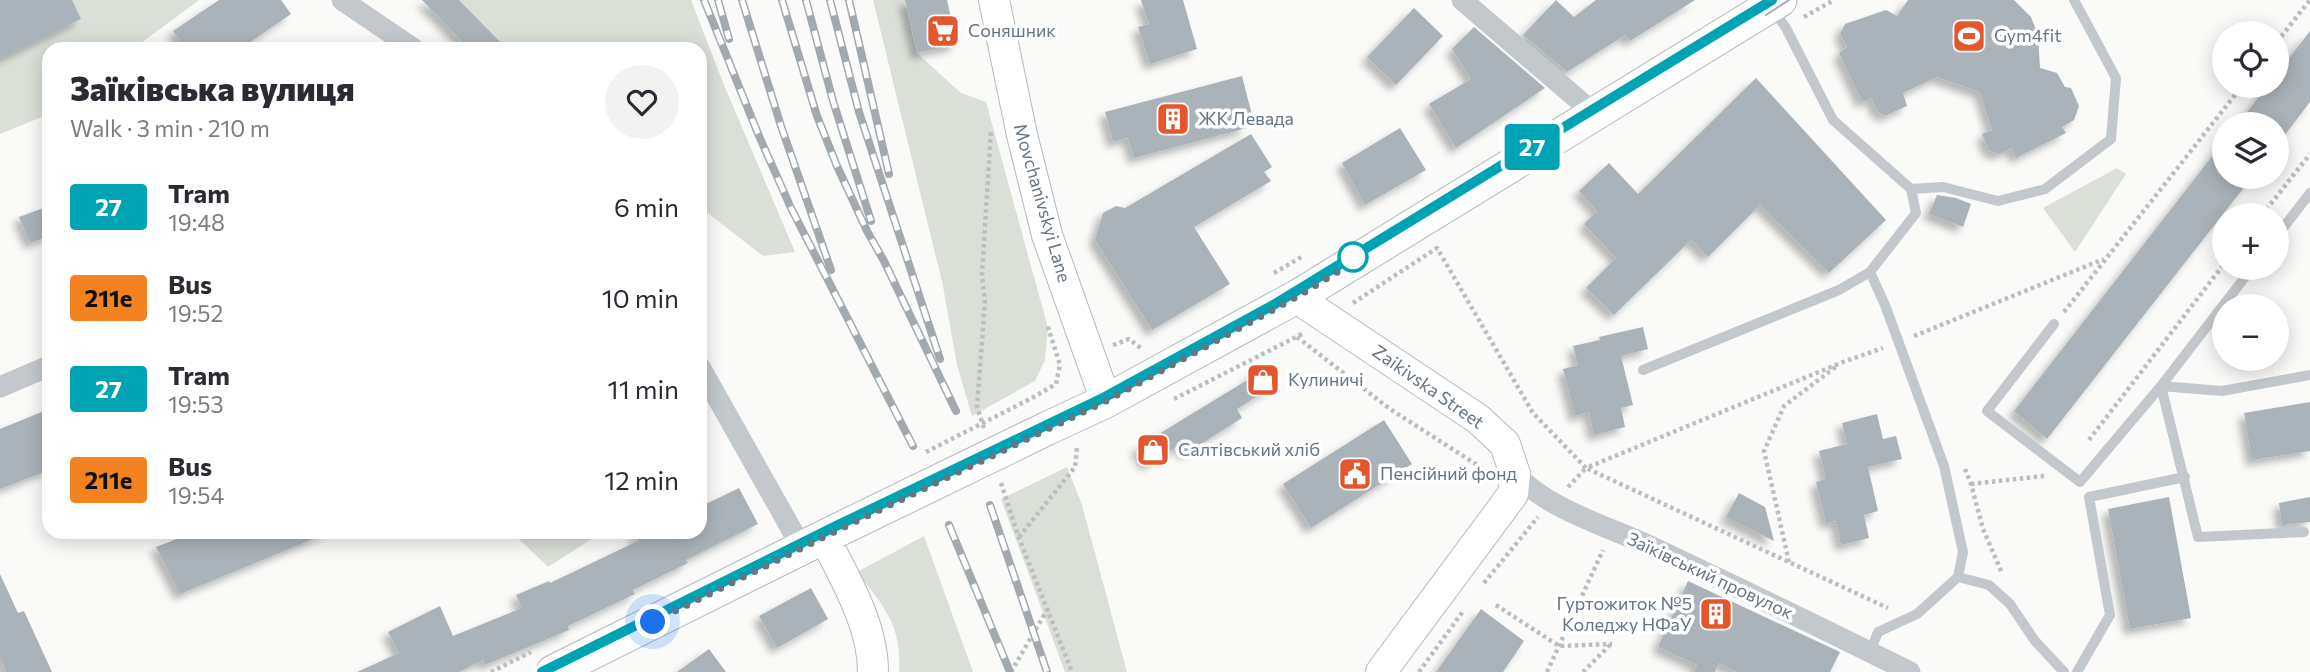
<!DOCTYPE html>
<html lang="en">
<head>
<meta charset="utf-8">
<style>
  :root { --surface:#fff; --page:#f2f2f3; --text:#2b2b33; --muted:#7c7c81 }
  body { margin:0; font-family:Commissioner,sans-serif; background:var(--page); color:var(--text); height:100vh; display:flex; flex-direction:column; font-size:26px; white-space:nowrap }
  * { box-sizing:border-box; margin:0 }
  p { font-size:23px; color:var(--muted) }
  .icon { flex:none; width:38px; height:38px; fill:none; stroke:currentColor; stroke-width:2; stroke-linecap:round; stroke-linejoin:round }
  .map { position:relative; flex:1; overflow:hidden }
  .side { position:absolute; left:42px; top:42px; width:665px; height:497px; display:flex; flex-direction:column; background:var(--surface); border-radius:21px; box-shadow:0 4px 18px #0003 }
  .side>* { flex:none }
  .badge { padding:0 14px; border-radius:5px; font-size:24px; line-height:46px }
  .buttons { position:absolute; left:2212px; top:21px; display:grid; gap:14px }
  .buttons a { display:grid; place-items:center; width:77px; height:77px; border-radius:50%; background:var(--surface); box-shadow:0 4px 18px #0003; font-size:35px }
  .you { position:absolute; width:35px; height:35px; margin:-18px; border:5px solid #fff; border-radius:50%; background:#1a73e8; box-shadow:0 0 0 10px #1a73e833 }
  .map>.badge { position:absolute; translate:-50% -50%; box-shadow:0 0 0 4px #fff }
  .round { display:grid; place-items:center; flex:none; width:74px; height:74px; border-radius:37px; background:var(--page) }
  .headline { display:flex; align-items:center; justify-content:space-between; height:119px; padding:0 28px }
  h1 { font-size:33px; font-weight:800; line-height:52px }
  ul { padding:0; list-style:none }
  li { display:flex; align-items:center; gap:21px; height:91px; padding:0 28px }
  li div { flex:1 }
  li b { display:block; font-size:26px }
  li em { font-style:normal }
  li .badge { min-width:77px; font-weight:700; text-align:center }
  .map>svg:first-child { display:block }
</style>
</head>
<body>
<div class="map">
<svg width="2310" height="672" viewBox="0 0 2310 672">
  <defs>
    <filter id="shadow"><feDropShadow dx="-6" dy="6" stdDeviation="3.5" flood-color="#0004"/></filter>
  </defs>
  <rect width="100%" height="100%" fill="#fafaf8"/>
  <!-- green -->
  <path fill="#dadfd7" d="M0,0H199L133,49H49V114L0,134Z
    M459,0H691L724,85L795,252L763,256L700,207V49H507Z
    M873,0H905L917,53L961,93L986,102L1048,328L1045,360L1035,381L972,416L957,365L943,286Z
    M2117,168L2126,174L2075,252L2043,208Z
    M1067,467L1082,505L1127,672H1065L1001,499Z
    M517,532H601V533L548,567L518,538Z
    M924,536L973,672H899C902,625 884,607 857,572Z"/>
  <!-- building -->
  <path fill="#aab3b9" filter="url(#shadow)" d="M0,0H72L81,19L0,59Z
    M219,0H281L291,14L240,49H186L173,31Z
    M422,0H459L507,49H469Z
    M905,0H947L957,45L917,53Z
    M1141,0H1183L1197,49L1150,64L1138,27L1149,24Z
    M1556,0L1574,17L1596,0H1695L1630,41L1625,35L1567,72L1523,35Z
    M1908,0H2014L2031,17L2038,35L2040,68L2057,73L2065,87L2071,88L2079,106L2074,120L2062,127L2066,133L2016,158L2011,148L2000,154L1989,151L1982,134L1992,130L1980,92L1937,77L1903,93L1907,106L1885,116L1877,111L1872,98L1862,102L1839,53L1847,47L1840,34L1845,24L1886,10L1897,16Z
    M1414,8L1443,36L1396,85L1367,57Z
    M1474,27L1545,88L1456,148L1429,104L1471,79L1452,49Z
    M2310,31V102L2277,145V124H2238L2267,86H2277V74Z
    M1242,76L1252,115L1240,118L1247,128L1134,158L1128,138L1113,142L1105,112Z
    M1756,78L1886,220L1829,273L1760,205L1708,257L1691,240L1614,315L1586,288L1616,258L1584,224L1597,211L1579,191L1609,163L1638,194Z
    M1400,128L1426,170L1365,205L1342,163Z
    M1251,134L1272,167L1264,172L1271,181L1194,227L1230,284L1152,330L1095,240L1103,213L1116,206L1125,208Z
    M2224,141V177H2252L2047,439L2014,411Z
    M1937,195L1956,198L1971,204L1963,227L1929,214Z
    M49,206V236L30,243L19,217Z
    M1643,327L1648,349L1621,356L1633,405L1621,408L1625,427L1594,435L1589,412L1575,416L1563,369L1578,365L1573,346L1600,340L1599,337Z
    M1266,365L1278,383L1237,409L1242,418L1185,454L1180,445L1147,465L1136,448L1249,379L1248,377Z
    M2310,402V451L2252,460L2244,413Z
    M49,409V470L0,489V429Z
    M1877,414L1883,439L1896,436L1902,459L1868,467L1878,511L1864,515L1869,538L1841,545L1836,521L1826,523L1816,482L1826,479L1819,451L1847,444L1842,423Z
    M1384,420L1412,464L1311,528L1283,484Z
    M739,488L758,524L686,560L688,563L633,590L635,594L568,626L569,630L485,665L483,660L459,672H357L399,653L388,632L440,606L453,636L522,608L516,595L549,581L550,583L638,541L634,532H700V507Z
    M1739,493L1765,507L1774,541L1726,517Z
    M2169,497L2191,618L2130,629L2108,509Z
    M2310,497V522L2282,525L2279,503Z
    M195,532H330L180,594L156,547Z
    M0,574L18,613L24,611L52,672H6L0,658Z
    M1688,581L1840,652L1830,672H1737L1719,663L1715,672H1694L1697,665L1658,647Z
    M811,588L828,619L777,648L759,616Z
    M1481,609L1524,641L1503,672H1436Z
    M709,649L726,672H677Z"/>
  <g fill="none" stroke-linecap="round" stroke-linejoin="round">
    <defs>
      <path id="secondary" d="M994,0L1022,135L1047,235L1106,401
        M1300,295L1307,305L1478,419L1505,444L1515,474L1513,494L1381,672
        M824,537C845,579 873,624 873,672"/>
      <path id="primary" d="M1048,428L1106,401L1300,295L1780,0
        M553,672L836,531"/>
    </defs>
    <!-- secondary casing -->
    <use href="#secondary" stroke="#b3babf" stroke-width="32"/>
    <!-- primary casing -->
    <use href="#primary" stroke="#b5babe" stroke-width="35"/>
    <!-- path -->
    <path stroke="#bbbfc2" stroke-width="4.5" stroke-dasharray="3.5 3.5" stroke-linecap="butt" d="M1804,17L1834,0
      M2277,42L2310,0
      M2262,215L2310,154
      M1274,273L1303,256
      M1353,303L1437,248L1533,413L1586,468L1843,362L1883,348
      M2064,312L2242,86
      M1914,336L2104,259
      M1297,337L1390,409L1485,470
      M1113,345L1129,339L1142,349
      M1032,398L1056,384L1060,365L1047,324
      M1174,399L1304,333
      M984,428L977,407L985,302L982,275L991,130
      M2089,440L2224,264
      M1965,469L1971,484L1983,529L2002,573
      M1001,483L1019,538L1072,672
      M1971,484L2044,476
      M1568,487L1586,468L1888,608
      M1019,537L1075,467L1077,448
      M1789,562L1764,451L1784,406L1837,366
      M1484,583L1538,517
      M1496,605L1559,646L1612,644
      M491,672L531,652
      M1011,672L1047,610
      M1419,672L1464,610
      M1547,672L1603,550
      M1583,672L1611,644"/>
    <!-- lane -->
    <path stroke="#c3c8cc" stroke-width="10" d="M1911,189L1943,187L1998,201L2045,189L2111,139L2116,78L2074,0
      M2277,236L2310,193
      M2054,324L1987,411L2080,482L2161,386L2252,268
      M1643,370L1839,290L1870,272L1916,213L1911,189L1833,120L1786,28L1772,8
      M2304,532L2198,537L2161,386L2222,391L2310,375
      M1958,577L1989,585L2010,604L2035,641L2064,672
      M1870,652L1878,632L1917,614L1958,577L1963,552L1944,466L1885,305L1870,272
      M2077,672L2110,615L2089,497L2185,477"/>
    <!-- street -->
    <path stroke="#c3c8cc" stroke-width="21" d="M342,0L414,49
      M1462,0L1595,114
      M700,367L802,548
      M0,387L49,366
      M1515,474C1550,510 1604,525 1650,546C1737,587 1824,629 1910,672"/>
    <!-- secondary -->
    <use href="#secondary" stroke="#fff" stroke-width="30"/>
    <!-- primary -->
    <use href="#primary" stroke="#fff" stroke-width="33"/>
    <!-- tram -->
    <path stroke="#a2aab0" stroke-width="2" d="M1766,15L1789,0
      M542,672L834,527L1105,397L1275,304L1772,0"/>
    <defs>
      <path id="rail" d="M704,0L759,136L791,208L913,446
        M718,0L729,39
        M742,0L781,126L831,270
        M782,0L817,116L837,166L867,231L884,261L956,411
        M806,0L833,101L871,221
        M830,0L859,112L940,359
        M849,0L889,174
        M990,505L1047,672
        M949,525L1010,672"/>
    </defs>
    <!-- rail casing -->
    <use href="#rail" stroke="#a2aab0" stroke-width="8"/>
    <!-- rail -->
    <use href="#rail" stroke="#fff" stroke-width="5" stroke-dasharray="16" stroke-linecap="butt"/>
    <defs>
      <path id="primary-bridge" d="M836,531L1048,428"/>
    </defs>
    <!-- primary-bridge casing -->
    <use href="#primary-bridge" stroke="#b5babe" stroke-width="35" stroke-linecap="butt"/>
    <!-- path-bridge -->
    <path stroke="#bbbfc2" stroke-width="4.5" stroke-dasharray="3.5 3.5" stroke-linecap="butt" d="M926,452L1032,398"/>
    <!-- primary-bridge -->
    <use href="#primary-bridge" stroke="#fff" stroke-width="33"/>
  </g>
  <g fill="none" stroke-linecap="round" stroke-linejoin="round">
    <defs>
      <path id="line" d="M542,672L834,527L1105,397L1275,304L1772,0"/>
    </defs>
    <!-- line casing -->
    <use href="#line" stroke="#fff" stroke-width="16"/>
    <!-- line -->
    <use href="#line" stroke="#00a3b4" stroke-width="10"/>
    <!-- walk -->
    <path stroke="#657683" stroke-width="7" stroke-dasharray="0 12.6" d="M653,622L836,531L1106,401L1300,295L1347,266L1353,257"/>
  </g>
  <!-- icons -->
  <defs>
    <symbol id="supermarket-square" viewBox="-11 -11 22 22"><rect x="-9" y="-9" width="18" height="18" rx="4" fill="#e4572e" stroke="#fff"/><path d="M-6-5.5h2.5l.6 2H6L4.5 2H-2.5L-4.4-4H-6ZM-1.5 3.2a1.3 1.3 0 1 0 .1 0ZM3 3.2a1.3 1.3 0 1 0 .1 0Z" fill="#fff"/></symbol>
    <symbol id="stadium-square" viewBox="-11 -11 22 22"><rect x="-9" y="-9" width="18" height="18" rx="4" fill="#e4572e" stroke="#fff"/><path d="M0-5a6.5 5 0 1 0 0 10a6.5 5 0 1 0 0-10ZM-3.5-1.8h7v3.6h-7Z" fill="#fff"/></symbol>
    <symbol id="building-square" viewBox="-11 -11 22 22"><rect x="-9" y="-9" width="18" height="18" rx="4" fill="#e4572e" stroke="#fff"/><path d="M-4-6H4V6H1V3H-1V6H-4ZM-2.5-4.3h1.7v1.8h-1.7ZM.8-4.3h1.7v1.8H.8ZM-2.5-1h1.7V.8h-1.7ZM.8-1h1.7V.8H.8Z" fill="#fff"/></symbol>
    <symbol id="shop-square" viewBox="-11 -11 22 22"><rect x="-9" y="-9" width="18" height="18" rx="4" fill="#e4572e" stroke="#fff"/><path d="M-5-2.5h2.3a2.7 3.5 0 0 1 5.4 0H5L5.5 6h-11ZM-1.5-2.5h3a1.5 2.3 0 0 0-3 0Z" fill="#fff"/></symbol>
    <symbol id="civic-square" viewBox="-11 -11 22 22"><rect x="-9" y="-9" width="18" height="18" rx="4" fill="#e4572e" stroke="#fff"/><path d="M-.6-6.5H3V-4.5H.6V-3L4-1V1h2V6H-6V1h2V-1L-.6-3ZM-1.2 2.5V6h2.4V2.5Z" fill="#fff"/></symbol>
  </defs>
  <g fill-rule="evenodd">
    <use href="#supermarket-square" x="924" y="12" width="38" height="38"/>
    <use href="#stadium-square" x="1950" y="17" width="38" height="38"/>
    <use href="#building-square" x="1154" y="100" width="38" height="38"/>
    <use href="#shop-square" x="1244" y="361" width="38" height="38"/>
    <use href="#shop-square" x="1134" y="431" width="38" height="38"/>
    <use href="#civic-square" x="1336" y="455" width="38" height="38"/>
    <use href="#building-square" x="1697" y="595" width="38" height="38"/>
  </g>
  <!-- markers -->
  <circle fill="#fff" stroke="#00a3b4" stroke-width="3.5" cx="1353" cy="257" r="14"/>
  <g text-anchor="middle" stroke-width="7" stroke-linejoin="round" paint-order="stroke">
    <!-- poi labels -->
    <g font-size="18" fill="#657683" stroke="#fff" text-anchor="start">
      <text x="968" y="37">Соняшник</text>
      <text x="1994" y="42">Gym4fit</text>
      <text x="1198" y="125">ЖК Левада</text>
      <text x="1288" y="386">Кулиничі</text>
      <text x="1178" y="456">Салтівський хліб</text>
      <text x="1380" y="480">Пенсійний фонд</text>
      <text x="1692" y="610" text-anchor="end">Гуртожиток №5<tspan x="1692" dy="21">Коледжу НФаУ</tspan></text>
    </g>
    <!-- street labels -->
    <g font-size="18" fill="#657683" stroke="#fff">
      <text transform="translate(1042 203) rotate(74)" y="6">Movchanivskyi Lane</text>
      <text transform="translate(1428 387) rotate(35)" y="6">Zaikivska Street</text>
      <text transform="translate(1710 576) rotate(25)" y="6">Заїківський провулок</text>
    </g>
  </g>
</svg>
<div class="buttons">
<a><svg class="icon" aria-label="locate" viewBox="0 0 24 24"><circle cx="12" cy="12" r="6"/><path d="M12 2v4M12 18v4M2 12h4M18 12h4"/></svg></a>
<a><svg class="icon" aria-label="layers" viewBox="0 0 24 24"><path d="M12 4l9 5-9 5-9-5zM3 14l9 5 9-5"/></svg></a>
<a>+</a>
<a>−</a>
</div>
<div class="you" style="left:653px;top:622px"></div>
<b class="badge" style="left:1532px;top:147px;background:#00a3b4;color:#fff">27</b>
<section class="side">
<div class="headline"><div><h1>Заїківська вулиця</h1><p>Walk · 3 min · 210 m</p></div><a class="round"><svg class="icon" aria-label="heart" viewBox="0 0 24 24"><path d="M12 20l-8-8c-3-5 5-10 8-4 3-6 11-1 8 4z"/></svg></a></div>
<ul>
<li><span class="badge" style="background:#00a3b4;color:#fff">27</span><div><b>Tram</b><p>19:48</p></div><em>6 min</em></li>
<li><span class="badge" style="background:#f58220;color:#111">211е</span><div><b>Bus</b><p>19:52</p></div><em>10 min</em></li>
<li><span class="badge" style="background:#00a3b4;color:#fff">27</span><div><b>Tram</b><p>19:53</p></div><em>11 min</em></li>
<li><span class="badge" style="background:#f58220;color:#111">211е</span><div><b>Bus</b><p>19:54</p></div><em>12 min</em></li>
</ul>
</section>
</div>
</body>
</html>
